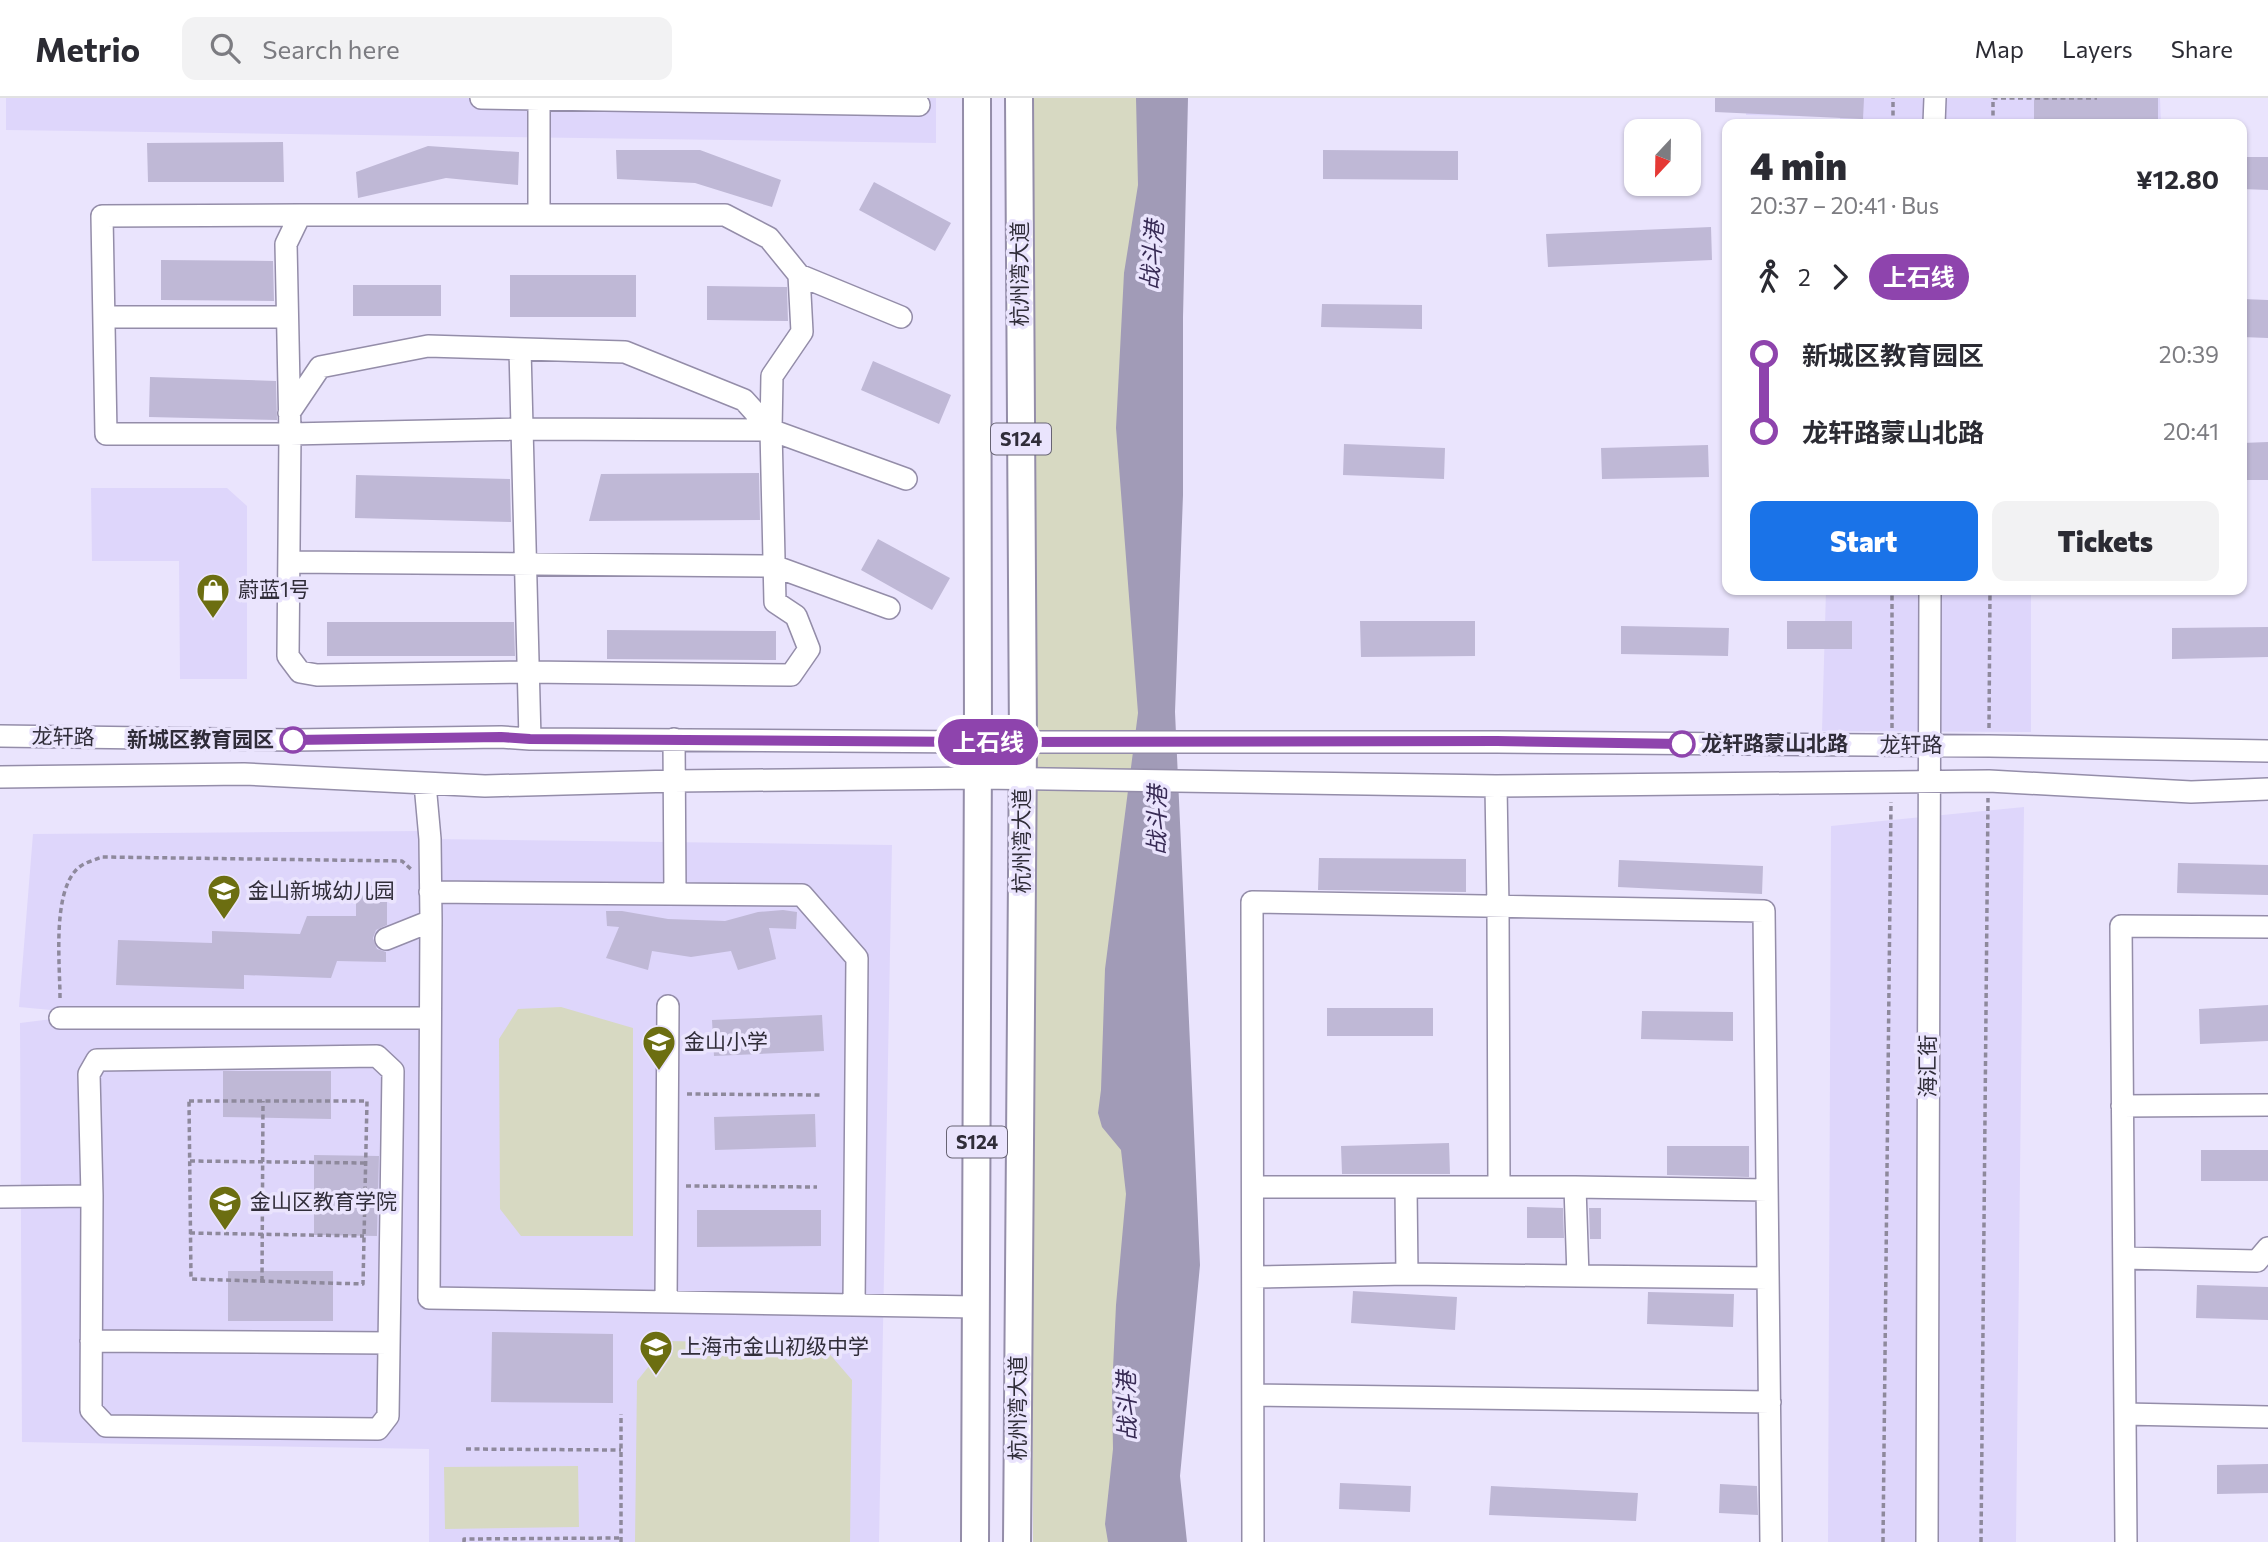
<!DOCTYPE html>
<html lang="en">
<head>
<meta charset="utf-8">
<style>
  :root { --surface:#fff; --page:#f2f2f3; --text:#2b2b33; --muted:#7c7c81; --line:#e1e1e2; --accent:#1a73e8 }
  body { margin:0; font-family:Commissioner,"Noto Sans SC",sans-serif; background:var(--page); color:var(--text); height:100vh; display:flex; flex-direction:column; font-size:26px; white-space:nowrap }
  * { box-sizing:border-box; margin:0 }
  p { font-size:23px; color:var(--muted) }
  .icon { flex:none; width:38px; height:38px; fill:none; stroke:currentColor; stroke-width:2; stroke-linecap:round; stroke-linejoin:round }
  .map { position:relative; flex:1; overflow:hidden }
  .details { position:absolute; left:1722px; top:21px; width:525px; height:476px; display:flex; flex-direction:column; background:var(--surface); border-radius:14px; box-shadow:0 2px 5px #0004 }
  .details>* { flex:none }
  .badge { padding:0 14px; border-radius:23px; font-size:24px; line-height:46px }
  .needle { width:46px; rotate:202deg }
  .controls { position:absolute; left:1624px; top:21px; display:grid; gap:14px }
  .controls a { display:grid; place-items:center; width:77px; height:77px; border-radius:14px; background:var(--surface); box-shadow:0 2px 5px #0004; font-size:35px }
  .map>.badge { position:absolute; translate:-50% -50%; box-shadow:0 0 0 4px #fff }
  .legs { display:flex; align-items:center; gap:10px; height:77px; padding:0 28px; font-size:23px }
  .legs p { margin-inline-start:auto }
  .overview { display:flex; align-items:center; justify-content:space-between; height:119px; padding:0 28px }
  h1 { font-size:38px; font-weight:800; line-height:52px }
  .cta { display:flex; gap:14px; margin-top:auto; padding:14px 28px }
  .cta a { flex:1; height:80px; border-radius:14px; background:var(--accent); color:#fff; font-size:28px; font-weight:800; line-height:80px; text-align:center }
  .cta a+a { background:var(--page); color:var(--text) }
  ul { padding:0 28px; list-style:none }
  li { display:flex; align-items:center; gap:24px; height:77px; font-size:26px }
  li i { display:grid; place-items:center; width:10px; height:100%; margin:0 9px; background:currentColor }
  li i::after { content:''; width:18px; height:18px; margin:-9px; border:5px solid; border-radius:50%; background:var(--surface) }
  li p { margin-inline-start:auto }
  li:first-child i { background:linear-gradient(#0000 50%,currentColor 0) }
  li:last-child i { background:linear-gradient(currentColor 50%,#0000 0) }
  header { display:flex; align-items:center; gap:42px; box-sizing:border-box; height:98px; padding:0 35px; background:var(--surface); border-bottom:2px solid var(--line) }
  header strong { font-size:33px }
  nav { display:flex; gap:38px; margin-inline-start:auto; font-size:24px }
  .search { width:490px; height:63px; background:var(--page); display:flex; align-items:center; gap:18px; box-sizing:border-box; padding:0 24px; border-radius:14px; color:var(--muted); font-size:26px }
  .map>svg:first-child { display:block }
</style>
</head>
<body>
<header>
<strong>Metrio</strong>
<div class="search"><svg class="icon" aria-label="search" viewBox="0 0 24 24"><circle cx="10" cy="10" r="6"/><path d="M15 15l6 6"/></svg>Search here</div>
<nav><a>Map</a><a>Layers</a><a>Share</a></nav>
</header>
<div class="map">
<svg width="2268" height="1444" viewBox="0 0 2268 1444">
  <rect width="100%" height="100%" fill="#eae4fd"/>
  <!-- built -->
  <path fill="#ded6fb" d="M6,0H936V45L6,32Z
    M1746,0H2160L2161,26H1840V19L1746,17Z
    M91,390H227L247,408V581H180L179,463H92Z
    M1826,492H2031V634L1822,633Z
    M2024,709L2016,1444H1828L1831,728Z
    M421,733L422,912H51L19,909L33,736Z
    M430,741L892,747L879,1444H429V1351L22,1344L20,925L60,920H429Z"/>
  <!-- green -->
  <path fill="#d7d9c2" d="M1028,0H1141L1144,617L1115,1444H1033Z
    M561,909L633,930V1138H521L500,1111L499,941L518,911Z
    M669,1243L821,1246L852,1282L850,1444H635L637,1283Z
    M578,1368L579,1429L445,1431L444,1369Z"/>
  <!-- water -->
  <path fill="#a19bb7" d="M1136,0H1188L1183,219V397L1175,614L1200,1167L1180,1378L1187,1444H1108L1105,1426L1113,1351L1112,1292L1116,1207L1126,1096L1121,1052L1102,1029L1098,1015L1101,992L1105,871L1138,615L1116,330L1124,175L1138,87Z"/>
  <!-- building -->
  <path fill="#bfb8d6" d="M1715,0H1864L1863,21L1715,14Z
    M2034,0H2158V26H2034Z
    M283,44L284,84H148L147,45Z
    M428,48L519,54L518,87L446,80L358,100L356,74Z
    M616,52H700L781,82L772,109L695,85L617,81Z
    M1323,52L1458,53V82L1323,81Z
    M2242,59H2268V92L2242,91Z
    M874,84L951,125L935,153L859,112Z
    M1711,129L1712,162L1548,169L1546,136Z
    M161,162L273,163L274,203L161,202Z
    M510,177H636V219H510Z
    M353,187H441V218H353Z
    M707,188L787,189L788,223L707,222Z
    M2242,201L2268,202V240L2242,239Z
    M1322,206L1422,207V231L1321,229Z
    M873,263L951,297L939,326L861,292Z
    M150,279L276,283L277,322L149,319Z
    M2268,344V382H2242V345Z
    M1344,346L1445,350L1444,381L1343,377Z
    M1708,347L1709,379L1602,381L1601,350Z
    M759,375L760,422L589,423L601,376Z
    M356,377L510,381L511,424L355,420Z
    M878,441L950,480L932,512L861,472Z
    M1360,523H1475V558L1361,559Z
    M1787,523H1852V551H1787Z
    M327,524H514L515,558H327Z
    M1621,528L1729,530L1728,558L1621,556Z
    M2268,529V559L2172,561V530Z
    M607,532L776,533V562L607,561Z
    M1319,760L1466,761V794L1318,792Z
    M1619,762L1763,768L1762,796L1618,789Z
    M2178,765L2268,767V797L2177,795Z
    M356,788H387V827L376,832L373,840L377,851L386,854V864L337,863L331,880L244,877V891L116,887L118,842L212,845V833L300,836L307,818H356Z
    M783,812L797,814L796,831L769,830L776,861L738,872L731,853L691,859L652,853L648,872L606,860L619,829L607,828L606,813H622L668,821L725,823L758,814Z
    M2268,907V943L2200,946L2199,911Z
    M1327,910H1433V938H1327Z
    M1642,913L1733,914V943L1641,941Z
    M822,917L824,953L714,958L712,922Z
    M223,973H331V1021L223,1019Z
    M815,1016L816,1049L715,1052L714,1019Z
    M1449,1045L1450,1076H1342L1341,1048Z
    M1667,1048H1749V1079L1667,1077Z
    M2201,1052H2268V1083H2201Z
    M314,1057L379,1058L377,1138L314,1137Z
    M1527,1109L1563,1110L1564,1140H1527Z
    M1589,1110H1601V1141H1590Z
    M697,1112H821V1148L697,1149Z
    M228,1173H333V1223H228Z
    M2197,1187L2268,1189V1222L2196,1220Z
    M1353,1193L1457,1199L1455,1232L1351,1225Z
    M1648,1194L1734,1196L1733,1229L1647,1226Z
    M492,1234L613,1236V1305L491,1304Z
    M2268,1366V1395L2217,1396V1367Z
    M1340,1385L1411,1388L1410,1414L1339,1411Z
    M1720,1386L1757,1388L1758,1417L1719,1415Z
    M1491,1388L1638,1395L1636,1423L1489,1417Z"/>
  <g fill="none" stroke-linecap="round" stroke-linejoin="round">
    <defs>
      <path id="minor" d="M481,0L919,7
        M539,0V117
        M1934,26L1935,0
        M300,117H725L769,140L799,177L802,234L772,278L771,332L775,504L796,518L809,551L791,577L527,574L317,577L300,574L288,558L290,336L286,146Z
        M300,117L102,118L106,336H290L523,331L771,332L906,381
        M799,177L901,219
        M104,219H287
        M520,251L530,641
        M289,315L320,269L428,248L625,254L744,302L771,332
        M289,464L774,468L889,510
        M0,638L293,642L501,639L530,641L978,644H1497L1989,648L2268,653
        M674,641L675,796
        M0,679L244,676L485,688L674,683L978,680L1496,688L1989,683L2191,694L2268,691
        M425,686L430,741L431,823L429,1200L976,1209
        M1496,688L1498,810L1499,1089H1406L1407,1176L1578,1178L1575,1089H1499
        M430,794L802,797L857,860L854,1207
        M386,841L431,823
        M60,920H430
        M377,958L393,973L388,1318L378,1331L106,1328L91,1312L92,1098L89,976L97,962Z
        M2122,1008L2268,1007
        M1253,1089H1406
        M1575,1089L1767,1092
        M0,1099L92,1098
        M2124,1160L2257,1163L2268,1150
        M1578,1178L1768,1180
        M1253,1179L1407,1176
        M666,1204L668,908
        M91,1243L389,1245
        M1253,1297L1770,1304
        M2125,1316L2268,1319
        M1253,1444L1252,804L1764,813L1771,1444
        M1927,1444L1930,492
        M2126,1444L2121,828L2268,829"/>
      <path id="major" d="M975,1444L978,644L977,0
        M1017,1444L1023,644L1019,0"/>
    </defs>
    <!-- minor casing -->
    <use href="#minor" stroke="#948da9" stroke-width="24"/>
    <!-- major casing -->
    <use href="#major" stroke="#948da9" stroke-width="30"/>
    <!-- path -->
    <path stroke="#8e899c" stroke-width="3.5" stroke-dasharray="5 3.5" stroke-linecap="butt" d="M1893,26V0
      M1993,26V0H2097
      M1892,630V492
      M1989,630L1990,492
      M60,900C60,866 52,796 77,771C83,765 94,762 102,759L402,763L412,772
      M687,996L820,997
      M189,1003H367L363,1186L191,1181Z
      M190,1063L366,1065
      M686,1088L817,1089
      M190,1135L364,1138
      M262,1183L263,1003
      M466,1351L621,1352
      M464,1444V1441L621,1440
      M621,1444V1316
      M1883,1444L1891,704
      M1981,1444L1988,700"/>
    <!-- minor -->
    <use href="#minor" stroke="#fff" stroke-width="21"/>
    <!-- major -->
    <use href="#major" stroke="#fff" stroke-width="26"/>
  </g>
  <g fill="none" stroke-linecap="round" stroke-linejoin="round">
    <defs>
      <path id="line-1" d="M293,642L501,639L530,641L978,644L1497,643L1682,646"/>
    </defs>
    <!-- line-1 casing -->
    <use href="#line-1" stroke="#fff" stroke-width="16"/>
    <!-- line-1 -->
    <use href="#line-1" stroke="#8e44ad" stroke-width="10"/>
  </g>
  <!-- icons -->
  <defs>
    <symbol id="shop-pin" viewBox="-11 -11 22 30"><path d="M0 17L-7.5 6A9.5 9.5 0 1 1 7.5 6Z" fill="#6c6e11" stroke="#eae4fd"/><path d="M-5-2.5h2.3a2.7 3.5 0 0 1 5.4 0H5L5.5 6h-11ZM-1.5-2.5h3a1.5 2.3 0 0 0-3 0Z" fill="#fff"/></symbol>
    <symbol id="school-pin" viewBox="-11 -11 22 30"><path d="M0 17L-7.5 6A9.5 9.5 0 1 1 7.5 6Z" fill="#6c6e11" stroke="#eae4fd"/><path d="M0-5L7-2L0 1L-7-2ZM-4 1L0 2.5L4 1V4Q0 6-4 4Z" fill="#fff"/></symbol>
    <symbol id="university-pin" viewBox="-11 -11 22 30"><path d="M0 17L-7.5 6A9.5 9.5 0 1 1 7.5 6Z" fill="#6c6e11" stroke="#eae4fd"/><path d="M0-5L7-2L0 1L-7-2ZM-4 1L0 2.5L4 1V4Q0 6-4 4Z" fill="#fff"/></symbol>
  </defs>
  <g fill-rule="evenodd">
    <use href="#shop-pin" x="194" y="473" width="38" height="52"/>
    <use href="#school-pin" x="205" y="774" width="38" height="52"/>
    <use href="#school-pin" x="640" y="925" width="38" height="52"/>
    <use href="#university-pin" x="206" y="1085" width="38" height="52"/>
    <use href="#school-pin" x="637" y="1230" width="38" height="52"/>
  </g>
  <!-- markers -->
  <g fill="#fff" stroke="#8e44ad" stroke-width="3.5">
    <circle cx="293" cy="642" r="12"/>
    <circle cx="1682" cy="646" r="12"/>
  </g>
  <g text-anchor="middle" stroke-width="7" stroke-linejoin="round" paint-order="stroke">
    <!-- shield labels -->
    <g fill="#eae4fd" stroke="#686474" stroke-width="2">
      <rect x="991" y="325.5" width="60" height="31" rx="5"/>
      <rect x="947" y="1028.5" width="60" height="31" rx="5"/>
    </g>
    <g font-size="19" font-weight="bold" fill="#302d39">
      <text x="1021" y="348">S124</text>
      <text x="977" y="1051">S124</text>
    </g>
    <!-- street labels -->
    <g font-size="21" fill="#302d39" stroke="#eae4fd">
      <text transform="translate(1020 176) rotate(-90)" y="7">杭州湾大道</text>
      <text transform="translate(63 639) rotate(1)" y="7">龙轩路</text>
      <text x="1911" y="654">龙轩路</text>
      <text transform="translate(1022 743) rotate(-90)" y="7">杭州湾大道</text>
      <text transform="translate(1928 968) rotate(-90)" y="7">海汇街</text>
      <text transform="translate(1018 1310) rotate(-90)" y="7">杭州湾大道</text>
    </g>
    <!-- poi labels -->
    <g font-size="21" fill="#302d39" stroke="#eae4fd" text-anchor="start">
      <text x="238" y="499">蔚蓝1号</text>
      <text x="248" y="800">金山新城幼儿园</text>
      <text x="684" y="951">金山小学</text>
      <text x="250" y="1111">金山区教育学院</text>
      <text x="680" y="1256">上海市金山初级中学</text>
    </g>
    <!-- stop labels -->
    <g font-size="21" font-weight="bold" fill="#302d39" stroke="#eae4fd" text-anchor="end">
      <text x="274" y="649">新城区教育园区</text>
      <text x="1701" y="653" text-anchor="start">龙轩路蒙山北路</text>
    </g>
    <!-- water labels -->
    <g font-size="23" font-style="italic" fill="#372a54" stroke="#eae4fd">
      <text transform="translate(1152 157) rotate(-85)" y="8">战斗港</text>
      <text transform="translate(1157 722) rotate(-89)" y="8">战斗港</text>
      <text transform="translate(1127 1308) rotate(-91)" y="8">战斗港</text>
    </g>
  </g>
</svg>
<div class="controls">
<a><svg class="needle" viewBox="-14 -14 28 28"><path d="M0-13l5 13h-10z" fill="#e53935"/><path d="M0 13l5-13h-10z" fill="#7c7c81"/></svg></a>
</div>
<b class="badge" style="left:988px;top:644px;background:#8e44ad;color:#fff">上石线</b>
<section class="details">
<div class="overview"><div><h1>4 min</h1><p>20:37 – 20:41 · Bus</p></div><b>¥12.80</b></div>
<div class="legs"><svg class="icon" aria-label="walk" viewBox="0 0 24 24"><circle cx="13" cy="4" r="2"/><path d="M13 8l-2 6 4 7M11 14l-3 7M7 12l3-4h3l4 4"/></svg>2<svg class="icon" aria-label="forward" viewBox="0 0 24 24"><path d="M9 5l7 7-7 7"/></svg><b class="badge" style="background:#8e44ad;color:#fff">上石线</b></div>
<ul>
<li><i style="color:#8e44ad"></i><b>新城区教育园区</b><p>20:39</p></li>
<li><i style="color:#8e44ad"></i><b>龙轩路蒙山北路</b><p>20:41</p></li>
</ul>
<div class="cta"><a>Start</a><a>Tickets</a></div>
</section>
</div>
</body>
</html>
